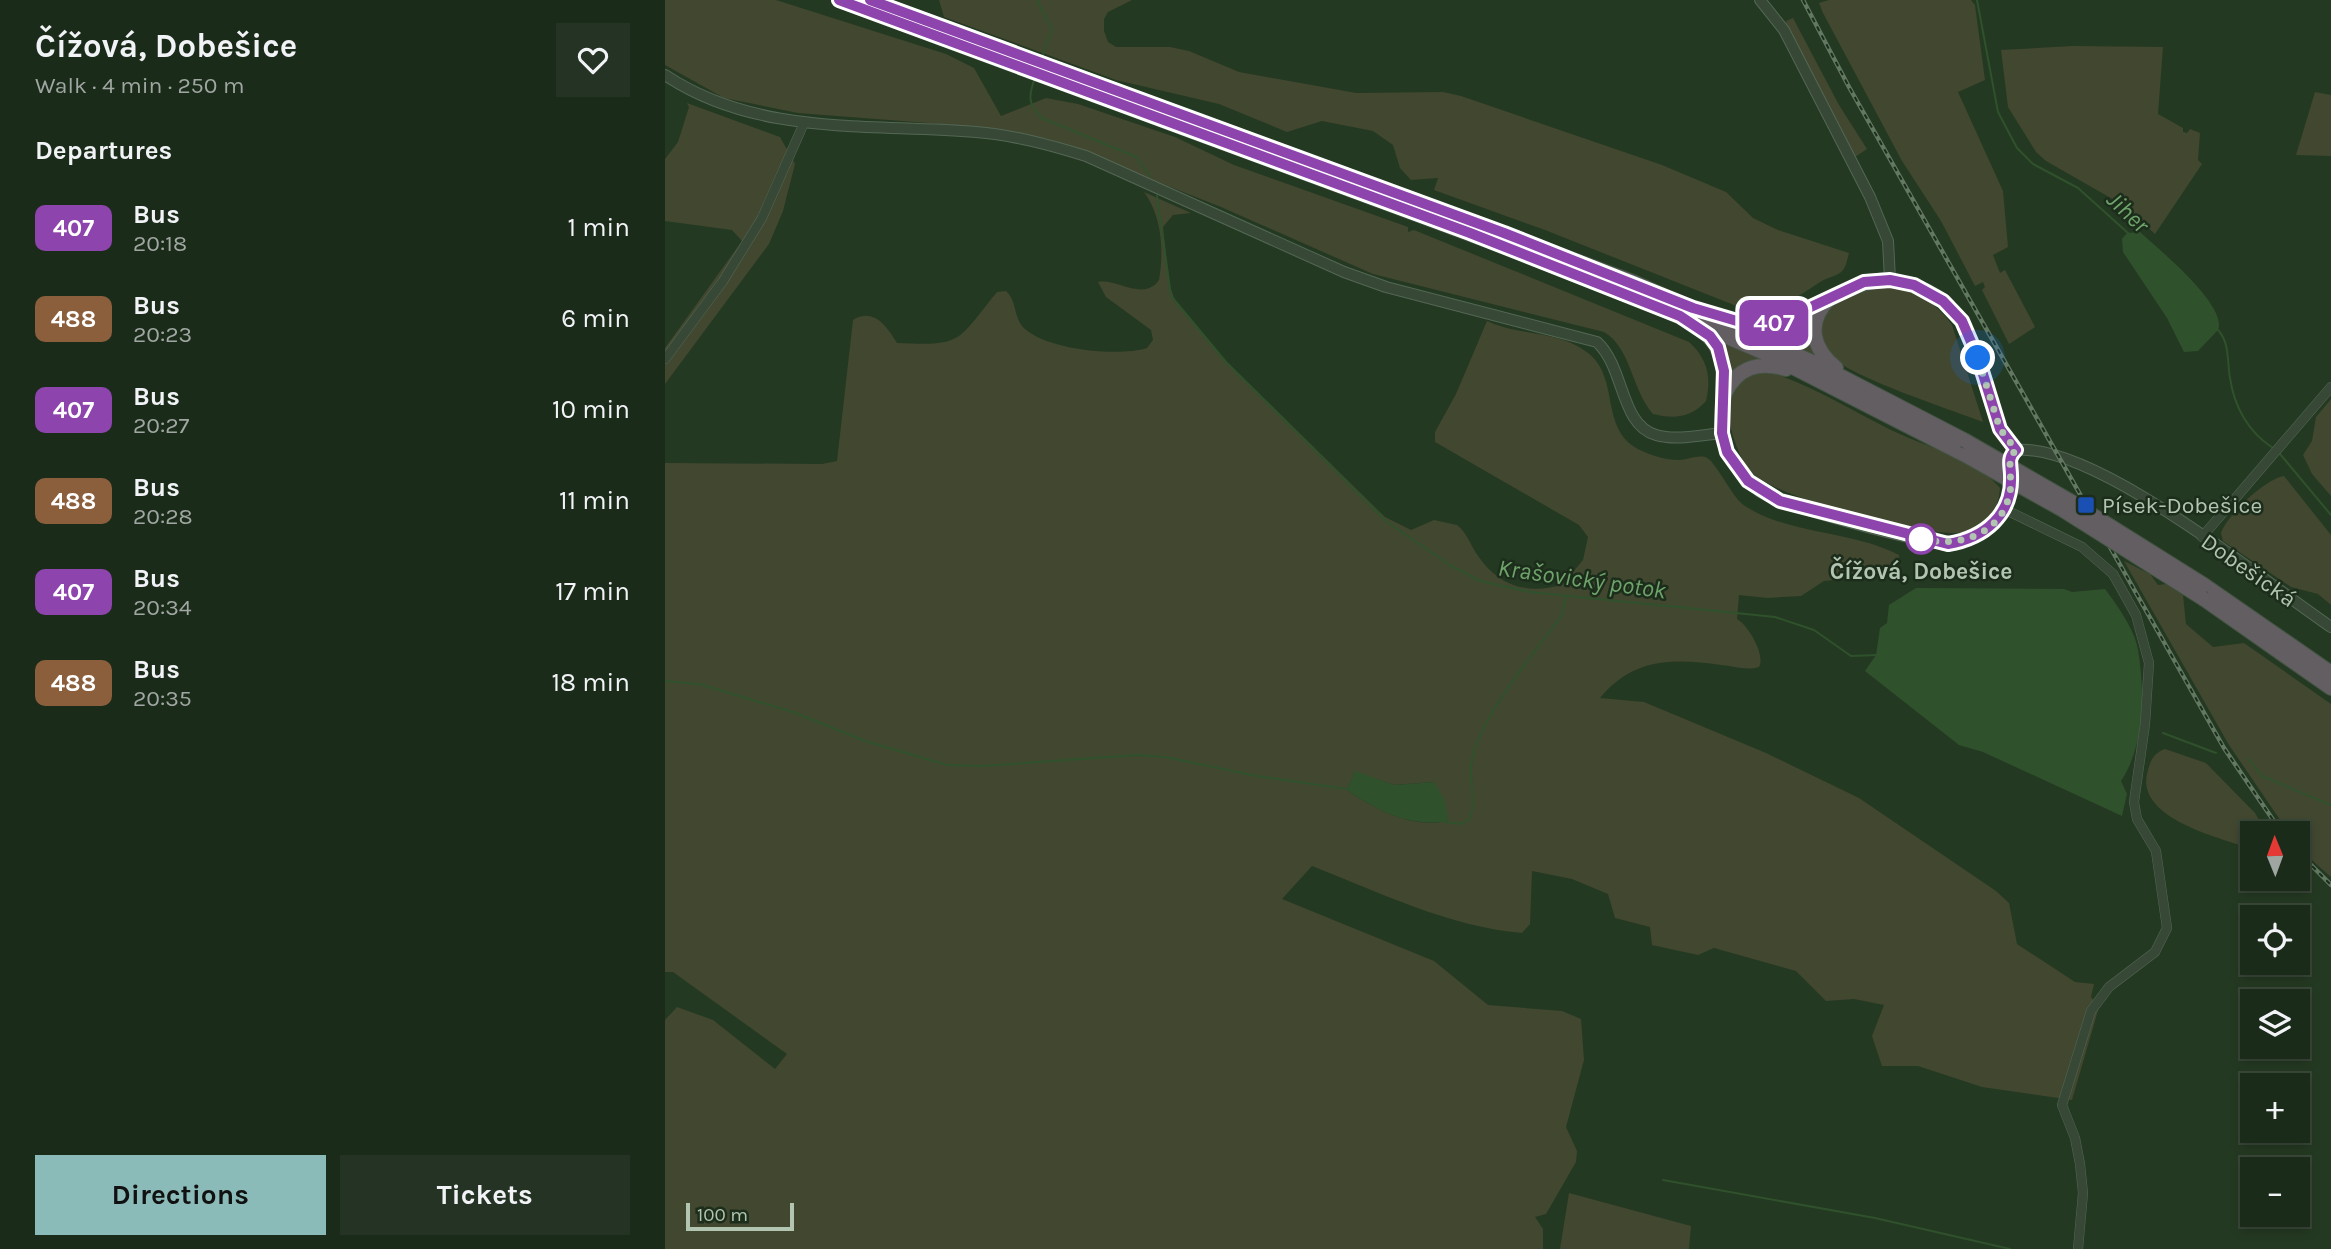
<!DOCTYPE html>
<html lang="en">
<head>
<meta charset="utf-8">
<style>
  :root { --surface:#1b2b1a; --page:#243323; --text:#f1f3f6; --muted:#a0a7a2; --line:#394739; --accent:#8bbbb9 }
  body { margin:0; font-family:Karla,sans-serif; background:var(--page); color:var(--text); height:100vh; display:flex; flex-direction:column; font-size:26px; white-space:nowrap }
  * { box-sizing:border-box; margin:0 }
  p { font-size:23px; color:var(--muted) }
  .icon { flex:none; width:38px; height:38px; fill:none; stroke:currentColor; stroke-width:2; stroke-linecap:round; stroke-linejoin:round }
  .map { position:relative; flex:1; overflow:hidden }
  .details { display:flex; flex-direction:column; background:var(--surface); width:665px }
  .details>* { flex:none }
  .badge { padding:0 14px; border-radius:10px; font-size:24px; line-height:46px }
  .needle { width:46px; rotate:359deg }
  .controls { position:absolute; left:1575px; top:821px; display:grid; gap:14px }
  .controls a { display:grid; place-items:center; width:70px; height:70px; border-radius:0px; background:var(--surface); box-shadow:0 4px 10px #0003,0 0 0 2px var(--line); font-size:35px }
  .scale { position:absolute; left:21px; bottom:18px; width:108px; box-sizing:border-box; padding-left:7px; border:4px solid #b1c5b1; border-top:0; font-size:19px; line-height:24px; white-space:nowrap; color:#b1c5b1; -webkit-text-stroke:5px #1c2e1b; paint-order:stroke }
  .you { position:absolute; width:35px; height:35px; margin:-18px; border:5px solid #fff; border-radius:50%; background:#1a73e8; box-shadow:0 0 0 10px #1a73e833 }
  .map>.badge { position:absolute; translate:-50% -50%; box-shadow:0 0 0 4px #fff }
  h2 { padding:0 35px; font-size:26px; line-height:63px }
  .round { display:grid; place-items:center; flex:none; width:74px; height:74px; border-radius:0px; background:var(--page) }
  .head { display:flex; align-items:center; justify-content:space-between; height:119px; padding:0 35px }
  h1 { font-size:33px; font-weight:700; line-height:52px }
  .button { display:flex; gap:14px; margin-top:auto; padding:14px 35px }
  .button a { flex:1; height:80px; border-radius:0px; background:var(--accent); color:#111; font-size:28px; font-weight:700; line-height:80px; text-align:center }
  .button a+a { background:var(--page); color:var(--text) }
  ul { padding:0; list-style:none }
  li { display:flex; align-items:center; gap:21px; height:91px; padding:0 35px }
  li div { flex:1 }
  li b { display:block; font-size:26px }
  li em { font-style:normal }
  li .badge { min-width:77px; font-weight:700; text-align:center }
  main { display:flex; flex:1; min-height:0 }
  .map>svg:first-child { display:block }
</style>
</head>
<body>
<main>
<section class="details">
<div class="head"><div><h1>Čížová, Dobešice</h1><p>Walk · 4 min · 250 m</p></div><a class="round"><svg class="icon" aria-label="heart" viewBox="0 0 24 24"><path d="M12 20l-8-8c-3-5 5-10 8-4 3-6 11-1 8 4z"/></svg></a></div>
<h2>Departures</h2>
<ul>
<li><span class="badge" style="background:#8e44ad;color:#fff">407</span><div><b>Bus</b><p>20:18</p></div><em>1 min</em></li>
<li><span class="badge" style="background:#8b5e3c;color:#fff">488</span><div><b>Bus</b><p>20:23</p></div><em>6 min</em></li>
<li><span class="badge" style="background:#8e44ad;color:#fff">407</span><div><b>Bus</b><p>20:27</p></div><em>10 min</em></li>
<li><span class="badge" style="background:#8b5e3c;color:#fff">488</span><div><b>Bus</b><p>20:28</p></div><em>11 min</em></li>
<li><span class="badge" style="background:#8e44ad;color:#fff">407</span><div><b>Bus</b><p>20:34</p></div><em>17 min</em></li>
<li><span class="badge" style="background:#8b5e3c;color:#fff">488</span><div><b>Bus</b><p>20:35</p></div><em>18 min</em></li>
</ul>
<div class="button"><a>Directions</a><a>Tickets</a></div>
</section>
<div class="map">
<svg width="1666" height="1249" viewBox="0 0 1666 1249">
  <rect width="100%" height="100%" fill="#243922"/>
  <!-- green -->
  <path fill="#424730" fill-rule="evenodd" d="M0,0H111L281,54L309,68L336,116L381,98L413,104L510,137L569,165L743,227V232L749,230L1024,342C1042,358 1047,377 1041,401C1026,418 1009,419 988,414C966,388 966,348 939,332L708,274L556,207L384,139L315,127L133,113L59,98L0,65Z
    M274,0H467L443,12L439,19V31L443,42L451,47H505L524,51L574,72L691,93L778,92L796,96L997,165L1061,192L1088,218L1113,230L1184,253C1182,260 1181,269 1175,273C1169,277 1161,278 1155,282C1131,298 1113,311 1084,311L880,230L769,190L773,178L746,180L735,168L728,145L708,131L657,121L622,132L554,104L451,80L279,17Z
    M1164,0H1306L1310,5L1320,80L1293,92L1338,191L1343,247L1328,255L1335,273L1340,270L1370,327L1344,344L1317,290L1320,287L1318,282L1310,286L1276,221L1237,161L1158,13L1154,3Z
    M1128,18L1174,105L1202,149L1190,157L1122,27L1121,21Z
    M1408,46L1498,47L1493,114L1518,128V132L1522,133L1525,129L1535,133L1533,160L1537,164L1490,234L1458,205L1381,161L1371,152L1343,107L1336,50Z
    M1650,92L1666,95V156L1631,155Z
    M22,103L115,137L130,164L118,211L104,244L0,384V348L77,241L67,230L0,221V159L13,142L24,107Z
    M479,192L526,213L508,215L498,227L504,284L511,303L556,356L720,517L746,530L769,520L792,525C801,532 805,543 811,553C832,585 859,595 897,585L918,560L923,537L914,525L770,442V432L791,394L822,321C853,336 894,330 923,353C954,377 936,423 968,446C980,454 1000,460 1013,460C1022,460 1031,455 1040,457C1051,460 1066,497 1080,506C1125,535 1185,530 1234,555V564L1225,575L1159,581L1136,596L1102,598L1074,595L1072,619C1083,625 1101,655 1094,667C1082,671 1068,666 1056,665C1007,658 968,658 935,698L979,702L1101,753L1194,798L1331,891L1344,903L1352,944L1410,982L1429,984L1426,997L1434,1007L1407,1100L1317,1087L1253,1066H1217L1207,1036L1219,1005L1189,999L1161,1001L1131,971L1049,948L1033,955L987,945L985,927L950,918L943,894L907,879L867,871L865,924L857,933C785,927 713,892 647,866L617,899L769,961L823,1005L897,1011L916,1019L919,1060L901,1127L912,1151L911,1162L881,1214L870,1217L878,1229V1249H0V1020L12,1007L48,1020L110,1069L122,1054L8,972H0V463L157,464L172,461L188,320C209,307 222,327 232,343C299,346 291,342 332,292L341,291C353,302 348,319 360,329C384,350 453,357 482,348L488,340L486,330L441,297L433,282C452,278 479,302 494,280C499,251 497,216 479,192ZM690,772L729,785L769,782L783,821C747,829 710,809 682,790Z
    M1226,286C1252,292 1272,303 1287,325L1318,422C1287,410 1182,376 1165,355C1155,343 1152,324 1163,311C1176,293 1205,287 1226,286Z
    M1152,306L1154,359L1091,330Z
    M1050,338L1103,361L1061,383Z
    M1105,372C1148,386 1186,410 1226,430C1260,447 1310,457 1335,488C1334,505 1326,525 1309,531C1271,543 1119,500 1088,474C1073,461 1055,408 1067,389C1075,377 1092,373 1105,372Z
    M1666,399V496L1647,474L1638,455L1647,441L1651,417Z
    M1619,476L1666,535V605L1653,594L1626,587L1558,541L1556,533C1562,515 1600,479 1619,476Z
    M1459,561L1485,574L1493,585L1501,584L1518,595L1521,624L1548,647L1579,643L1666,704V877C1653,865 1633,852 1633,833H1624L1564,745Z
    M1500,749L1541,763L1590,813L1602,833H1587V849C1555,838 1472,819 1482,774C1485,762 1487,754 1500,749Z
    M904,1193L1026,1226L1024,1249H895Z"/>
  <!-- water -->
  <path fill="#2f522c" d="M1475,232C1492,248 1563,305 1553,330L1533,351L1519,352L1502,318L1458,252L1457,239L1462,233Z
    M1251,588L1399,589L1407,592L1440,589C1452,605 1470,630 1473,650C1480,691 1480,745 1456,781L1462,794L1457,816L1318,752L1294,745L1200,671L1211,655L1215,628L1222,623L1224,605Z
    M690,771L729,785L769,782L780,801L783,821C745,828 711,810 682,790Z"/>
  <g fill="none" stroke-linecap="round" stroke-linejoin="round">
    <!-- stream -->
    <path stroke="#2f522c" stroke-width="2" d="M372,0L387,29L377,57
      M1312,0L1333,112L1352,148L1368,164L1413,188L1463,233
      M370,78C363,96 363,105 377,118L471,157L485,176
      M492,196L506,296L561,362L722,522L785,565L815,581L865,592L1110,617L1149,630L1186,656L1212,655
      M1553,330C1565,343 1562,362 1565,378C1569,406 1583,432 1608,448
      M1615,454L1666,515
      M0,681L34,684L128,712L200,741L282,765L316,766L472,755L500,757L592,776L682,789
      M1498,733L1551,753
      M1583,758L1597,776L1666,805
      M780,822L796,824L805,819C813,794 799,775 811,745C828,701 869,654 897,615L901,596
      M998,1180L1210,1218L1345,1249"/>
    <defs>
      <path id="minor" d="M0,359L58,281L97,218L139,123
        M1339,509L1417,547L1448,574L1471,615L1484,663L1480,724L1469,802L1472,819L1491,851L1502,928L1490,952L1444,987L1426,1011L1397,1105L1410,1138L1415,1164L1418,1193L1413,1249
        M1537,537L1666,387"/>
      <path id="tertiary" d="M1095,0L1119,30L1205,197L1223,241L1225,280C1329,289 1300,394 1351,450
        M0,75C93,137 205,123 311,132C349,135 385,145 421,156L679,272L721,287L932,342C960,368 955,425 991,435C1011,441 1036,435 1057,433C1063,457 1074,476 1094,491C1114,505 1252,542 1279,543C1291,544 1305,540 1315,534C1360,510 1336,465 1351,450
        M1351,450C1430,443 1597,580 1666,627"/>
      <path id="trunk" d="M174,0L924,278L1100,353L1300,455
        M205,0L968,282L1154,365L1299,440
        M1164,299C1141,323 1147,348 1171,368
        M1070,320C1127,337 1168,280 1225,280
        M1036,330C1071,354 1055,398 1057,433
        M1060,393C1073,367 1094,361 1121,369
        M1539,585L1666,673
        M1539,599L1666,688"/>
    </defs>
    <!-- minor casing -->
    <use href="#minor" stroke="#546754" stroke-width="10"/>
    <!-- tertiary casing -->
    <use href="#tertiary" stroke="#546754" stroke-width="12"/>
    <!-- trunk casing -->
    <use href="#trunk" stroke="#415441" stroke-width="16"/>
    <!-- minor -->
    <use href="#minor" stroke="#374936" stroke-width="9"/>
    <!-- tertiary -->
    <use href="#tertiary" stroke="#374936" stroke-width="10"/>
    <!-- trunk -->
    <use href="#trunk" stroke="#625e62" stroke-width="14"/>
    <defs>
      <path id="rail" d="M1138,0L1184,87L1559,748L1617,833
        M1633,852L1666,885"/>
    </defs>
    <!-- rail casing -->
    <use href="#rail" stroke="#627861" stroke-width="4.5"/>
    <!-- rail -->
    <use href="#rail" stroke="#1c2e1b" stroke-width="2" stroke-dasharray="5" stroke-linecap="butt"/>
    <defs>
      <path id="trunk-bridge" d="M1299,440L1405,501L1539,585
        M1300,455L1398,510L1539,599"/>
    </defs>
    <!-- trunk-bridge casing -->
    <use href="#trunk-bridge" stroke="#415441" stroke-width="16" stroke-linecap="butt"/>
    <!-- trunk-bridge -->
    <use href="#trunk-bridge" stroke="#625e62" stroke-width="14"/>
  </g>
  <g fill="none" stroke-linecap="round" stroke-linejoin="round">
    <defs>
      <path id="line" d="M174,0L805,233L1015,316L1045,336L1053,347L1059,371L1057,433L1062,452L1083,481L1115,501L1283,544C1319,538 1348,515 1346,475C1346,465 1342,458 1351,450L1335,429L1313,358L1297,321L1278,301L1249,285L1225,280L1199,282L1118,320L1099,325L1082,324L1028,308L839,233L205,0"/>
    </defs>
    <!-- line casing -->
    <use href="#line" stroke="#fff" stroke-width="16"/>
    <!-- line -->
    <use href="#line" stroke="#8e44ad" stroke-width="10"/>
    <!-- walk -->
    <path stroke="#b1c5b1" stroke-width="7" stroke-dasharray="0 12.6" d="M1256,539L1251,538C1290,548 1336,538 1345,492C1348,478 1340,460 1351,450L1335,429L1313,358"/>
  </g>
  <!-- markers -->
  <rect fill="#1a4fb4" stroke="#1c2e1b" stroke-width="2.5" x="1412" y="496" width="18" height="18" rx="3.5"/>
  <circle fill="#fff" stroke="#8e44ad" stroke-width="3.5" cx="1256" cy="539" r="14"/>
  <g text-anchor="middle" stroke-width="5" stroke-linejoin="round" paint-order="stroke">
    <!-- poi labels -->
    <g font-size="23" fill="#b1c5b1" stroke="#1c2e1b" text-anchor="start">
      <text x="1437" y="513">Písek-Dobešice</text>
    </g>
    <!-- street labels -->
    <g font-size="23" fill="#b1c5b1" stroke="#1c2e1b">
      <text transform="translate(1584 570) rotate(35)" y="8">Dobešická</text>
    </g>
    <!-- stop labels -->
    <g font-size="23" font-weight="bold" fill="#b1c5b1" stroke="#1c2e1b">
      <text x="1256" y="579">Čížová, Dobešice</text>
    </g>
    <!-- water labels -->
    <g font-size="24" font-style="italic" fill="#6fa36b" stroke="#1c2e1b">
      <text transform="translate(1463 212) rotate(44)" y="8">Jiher</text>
      <text transform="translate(917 579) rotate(8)" y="8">Krašovický potok</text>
    </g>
  </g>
</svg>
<div class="controls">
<a><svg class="needle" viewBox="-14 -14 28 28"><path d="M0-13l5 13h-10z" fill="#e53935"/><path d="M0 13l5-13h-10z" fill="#a0a7a2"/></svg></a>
<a><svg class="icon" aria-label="locate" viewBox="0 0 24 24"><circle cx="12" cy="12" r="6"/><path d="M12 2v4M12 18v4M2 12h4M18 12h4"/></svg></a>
<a><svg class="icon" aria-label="layers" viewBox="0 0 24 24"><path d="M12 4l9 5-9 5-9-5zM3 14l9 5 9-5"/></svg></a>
<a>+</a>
<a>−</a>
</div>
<div class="scale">100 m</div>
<div class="you" style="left:1313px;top:358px"></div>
<b class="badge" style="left:1109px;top:323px;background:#8e44ad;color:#fff">407</b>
</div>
</main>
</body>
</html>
